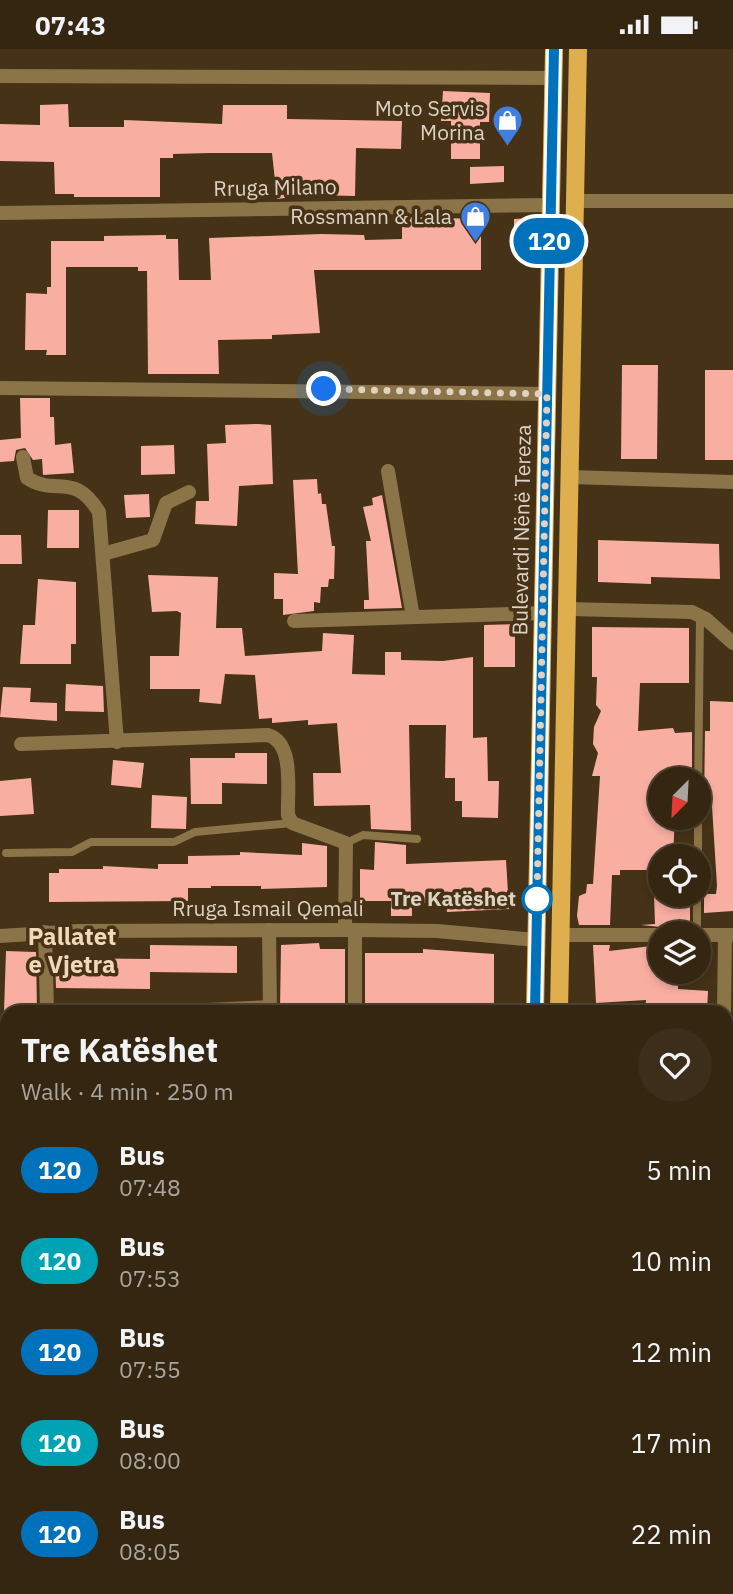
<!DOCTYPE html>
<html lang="en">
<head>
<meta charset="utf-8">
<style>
  :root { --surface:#342611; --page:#3c2e1a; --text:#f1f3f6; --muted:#a9a59f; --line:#4e4331 }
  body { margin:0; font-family:"IBM Plex Sans",sans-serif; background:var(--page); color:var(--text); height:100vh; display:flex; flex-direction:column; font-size:26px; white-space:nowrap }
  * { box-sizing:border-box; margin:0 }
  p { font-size:23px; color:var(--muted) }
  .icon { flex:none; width:38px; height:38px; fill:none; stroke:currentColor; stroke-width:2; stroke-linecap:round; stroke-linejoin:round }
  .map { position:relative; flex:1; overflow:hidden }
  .details { position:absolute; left:0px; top:956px; width:733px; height:590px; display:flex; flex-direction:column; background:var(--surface); border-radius:21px 21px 0 0; box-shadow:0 4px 10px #0003,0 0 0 2px var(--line) }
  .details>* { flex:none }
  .badge { padding:0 14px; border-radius:23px; font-size:24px; line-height:46px }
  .needle { width:46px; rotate:204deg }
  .buttons { position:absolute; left:648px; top:718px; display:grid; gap:14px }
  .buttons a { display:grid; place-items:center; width:63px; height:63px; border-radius:50%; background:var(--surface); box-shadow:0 4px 10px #0003,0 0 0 2px var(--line); font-size:35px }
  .you { position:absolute; width:35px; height:35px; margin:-18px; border:5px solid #fff; border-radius:50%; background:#1a73e8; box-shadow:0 0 0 10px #1a73e833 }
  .map>.badge { position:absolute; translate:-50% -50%; box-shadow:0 0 0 4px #fff }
  .round { display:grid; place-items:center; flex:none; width:74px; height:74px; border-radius:37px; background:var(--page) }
  .head { display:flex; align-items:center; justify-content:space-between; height:119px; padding:0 21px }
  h1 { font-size:33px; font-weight:700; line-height:52px }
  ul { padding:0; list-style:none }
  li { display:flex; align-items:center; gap:21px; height:91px; padding:0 21px }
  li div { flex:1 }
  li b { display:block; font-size:26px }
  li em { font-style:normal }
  li .badge { min-width:77px; font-weight:700; text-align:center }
  .status { display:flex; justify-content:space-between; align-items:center; height:49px; padding:0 35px; background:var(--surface); direction:ltr }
  .status svg { height:19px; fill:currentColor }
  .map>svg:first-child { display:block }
</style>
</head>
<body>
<div class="status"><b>07:43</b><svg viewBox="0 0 49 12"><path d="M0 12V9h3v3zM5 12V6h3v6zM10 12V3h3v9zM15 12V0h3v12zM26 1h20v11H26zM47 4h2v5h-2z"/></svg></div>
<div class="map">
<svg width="733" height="1545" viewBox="0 0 733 1545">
  <rect width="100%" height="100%" fill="#453217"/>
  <!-- building -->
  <path fill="#f9aea2" d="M443,42L490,44L489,73H480V110H451V72H441Z
    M68,55L69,78H124V71L222,75L223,56H287V70L402,72L401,100L356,99L355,147L309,146L277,150L272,104H209L173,105V109H160V148H74V145H55L54,113L0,112V75L40,76V56Z
    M504,117V133L470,135V118Z
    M402,168L481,170V221H314L320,284L272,286V290L218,291L219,325H148L147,222H138V218H66V306H46L47,301H25L26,244L47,245V238H51V192H104V187L166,186V190H178L179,231H211L209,189L321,185L364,186L365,191L402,190Z
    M535,169L536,190H530L527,197H514V170Z
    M622,316H658L657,410H621Z
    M705,321H733V411H705Z
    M20,349H50V368H54L55,396L71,394L74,424L43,426L42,410L33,411L25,399L16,401L14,412L0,413V391L21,389Z
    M258,375L271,376L273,435L239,437L237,477L195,475L196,452H209L207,395L226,394L225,376Z
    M174,396L175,425L141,426V397Z
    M317,430L318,445L321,444L322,455H326L332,497H335L334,530H329L328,538H321L320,554L314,553V562L283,566V550H274V524L298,525L293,431Z
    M149,445L150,468L126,469L124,446Z
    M382,446L402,559L364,560V551H369L366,492H371L363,458L373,456L372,449Z
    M48,461H79V499H47Z
    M0,486H21L22,515H0Z
    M598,491L719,495L720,530L651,528V535L598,533Z
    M148,526L218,528L216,579H242L245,607L322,602L323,584L354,586L352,625L385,626V603H401V611L443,612L473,608V689L487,688L488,732H499L498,769L462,768V752H455V729H445L446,676H409L411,782L371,780L370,756L314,757L313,724H341L337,674L308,676V671L272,674V669L259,670L255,626L225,625L221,655L199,653L200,640H150V607H179L181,564L177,562L152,563Z
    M38,530L76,533V595H71V615H20L23,576H35Z
    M515,575V618H484V576Z
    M592,578L689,579V634H640L638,682L673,679L675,684L692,683V730H660V768H675L673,807H660V821H620V826H612L610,876H579L577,867L579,847L586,844L587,835H593L600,727H592L598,704L593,695L594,678L601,662L596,656L597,628H592Z
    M66,635L103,637L104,663L65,662Z
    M3,638L31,639L30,653L57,654V672L0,668Z
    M710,652L733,653V862L704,864V845H716L717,837L712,757H704L705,682H710Z
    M235,704H267V735L222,734V755H191L190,709H235Z
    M113,711L144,714L141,739L111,736Z
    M31,729L34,765L0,767V732Z
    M152,746L187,748L186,780L151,779Z
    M375,793L406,796V815L506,811L509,860L447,863L446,853L412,854V867H391V852H360V820L374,821Z
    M302,794L327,797V838L261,840V837H211V839H188V852L49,853V824H59V820H103V817L158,820V815H188V807L240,806V803L302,806Z
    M654,845H690V881L641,876L655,875Z
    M319,894L320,900H345V962H280L281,896Z
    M150,896L237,897V924L150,923Z
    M593,896H610L609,902L660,896V922L678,923V940L708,942L707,962H645L646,951L596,954Z
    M423,900L494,905V962H379V957L365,958V904H423Z
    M6,902L36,903L37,962H4Z
    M55,909L150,910V940L56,939Z"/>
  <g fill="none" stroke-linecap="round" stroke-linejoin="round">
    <!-- service -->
    <path stroke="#8b7448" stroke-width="8" d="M533,196L548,216
      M698,750L700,567
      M346,794L363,786L417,790
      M6,804L72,803L91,793H174L195,783L292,774
      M698,807V768
      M697,884V845
      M117,962L270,955
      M0,1324H7
      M65,1545L66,1538
      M269,1545V1538"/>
    <!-- minor -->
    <path stroke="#8b7448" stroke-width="14" d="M0,27L553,29
      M575,152H733
      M0,164L550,156
      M0,339L547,345
      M23,408L27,429C57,448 74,422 99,463L117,693
      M388,422L413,568
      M570,428L733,433
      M103,505L153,491L166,454L189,443
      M568,560L692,563L706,570L733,594
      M294,572L543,564
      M21,695L268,686C295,694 287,743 288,766L292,774L346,794L345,881
      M269,881L270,962
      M355,881V962
      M45,883L47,962
      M560,886H660
      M698,886H732
      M724,962L725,886
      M0,1211H7
      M0,1525L7,1530
      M19,1538L29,1545
      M360,1538V1545
      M171,1545V1538
      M717,1545V1538"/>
    <!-- tertiary -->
    <path stroke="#8b7448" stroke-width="14" d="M0,887L78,882L355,881L437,882L536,891"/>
    <!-- primary -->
    <path stroke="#dfaf4d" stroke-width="18" d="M535,962L554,0
      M559,962L578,0
      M527,1545V1538
      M551,1545V1538"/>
  </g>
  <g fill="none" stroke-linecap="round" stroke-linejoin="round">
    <defs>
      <path id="line" d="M535,962L554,0"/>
    </defs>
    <!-- line casing -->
    <use href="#line" stroke="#fff" stroke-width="16"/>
    <!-- line -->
    <use href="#line" stroke="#0072bc" stroke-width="10"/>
    <!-- walk -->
    <path stroke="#ded2c3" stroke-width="7" stroke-dasharray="0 12.6" d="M324,340L547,345L537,850"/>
  </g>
  <!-- icons -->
  <defs>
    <symbol id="shop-pin" viewBox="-11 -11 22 30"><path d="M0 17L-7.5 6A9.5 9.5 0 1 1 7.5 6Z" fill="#3f7fe0" stroke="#453217"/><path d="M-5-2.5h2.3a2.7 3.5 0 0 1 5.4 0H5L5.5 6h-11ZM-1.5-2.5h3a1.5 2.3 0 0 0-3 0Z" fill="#fff"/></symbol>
  </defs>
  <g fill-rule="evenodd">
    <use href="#shop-pin" x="490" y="54" width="35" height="47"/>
    <use href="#shop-pin" x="458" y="150" width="35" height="47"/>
  </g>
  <!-- markers -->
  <circle fill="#fff" stroke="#0072bc" stroke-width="3.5" cx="537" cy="850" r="14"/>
  <g text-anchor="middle" stroke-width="7" stroke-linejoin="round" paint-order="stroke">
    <!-- poi labels -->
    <g font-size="21" fill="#ded2c3" stroke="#453217" text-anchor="end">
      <text x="485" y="67">Moto Servis<tspan x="485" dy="24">Morina</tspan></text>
      <text x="452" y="175">Rossmann &amp; Lala</text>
    </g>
    <!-- street labels -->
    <g font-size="21" fill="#ded2c3" stroke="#453217">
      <text transform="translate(275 139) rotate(-1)" y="7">Rruga Milano</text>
      <text transform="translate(522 481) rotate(-89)" y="7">Bulevardi Nënë Tereza</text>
      <text x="268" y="867">Rruga Ismail Qemali</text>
    </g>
    <!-- stop labels -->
    <g font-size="21" font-weight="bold" fill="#ded2c3" stroke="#453217" text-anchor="end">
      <text x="516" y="857">Tre Katëshet</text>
    </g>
    <!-- quarter labels -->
    <g font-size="24" font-weight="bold" fill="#f0d8b8" stroke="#453217">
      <text x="72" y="896">Pallatet<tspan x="72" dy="28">e Vjetra</tspan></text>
    </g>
  </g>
</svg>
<div class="buttons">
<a><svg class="needle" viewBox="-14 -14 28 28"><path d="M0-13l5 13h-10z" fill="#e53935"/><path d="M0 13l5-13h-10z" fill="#a9a59f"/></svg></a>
<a><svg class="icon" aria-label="locate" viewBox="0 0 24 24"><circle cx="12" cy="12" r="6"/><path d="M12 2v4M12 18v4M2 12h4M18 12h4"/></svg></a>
<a><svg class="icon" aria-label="layers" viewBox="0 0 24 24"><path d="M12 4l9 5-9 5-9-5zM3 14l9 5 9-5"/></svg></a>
</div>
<div class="you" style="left:324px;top:340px"></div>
<b class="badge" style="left:549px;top:192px;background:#0072bc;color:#fff">120</b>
<section class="details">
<div class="head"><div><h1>Tre Katëshet</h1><p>Walk · 4 min · 250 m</p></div><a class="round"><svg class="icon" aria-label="heart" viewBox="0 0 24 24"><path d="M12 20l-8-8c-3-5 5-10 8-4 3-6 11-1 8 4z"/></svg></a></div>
<ul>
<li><span class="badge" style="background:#0072bc;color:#fff">120</span><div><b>Bus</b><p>07:48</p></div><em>5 min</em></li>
<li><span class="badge" style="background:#00a3b4;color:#fff">120</span><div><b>Bus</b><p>07:53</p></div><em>10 min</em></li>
<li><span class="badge" style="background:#0072bc;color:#fff">120</span><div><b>Bus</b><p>07:55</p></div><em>12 min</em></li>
<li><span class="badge" style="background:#00a3b4;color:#fff">120</span><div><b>Bus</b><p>08:00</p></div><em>17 min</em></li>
<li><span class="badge" style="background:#0072bc;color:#fff">120</span><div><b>Bus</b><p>08:05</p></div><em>22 min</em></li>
</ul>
</section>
</div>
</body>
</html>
